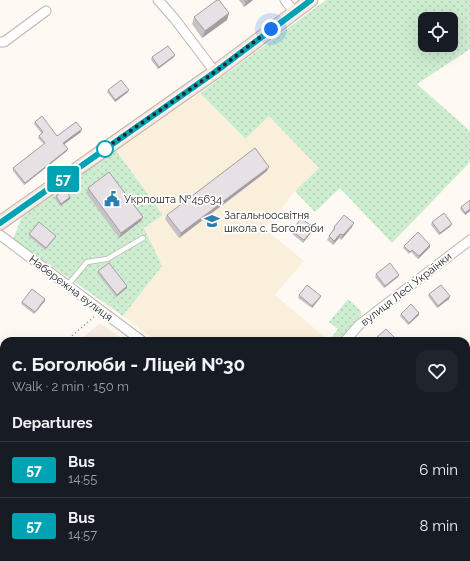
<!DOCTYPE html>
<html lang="en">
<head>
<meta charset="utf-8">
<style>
  :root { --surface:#171b24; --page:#20242c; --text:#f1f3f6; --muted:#9ea1a6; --line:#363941 }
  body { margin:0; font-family:Raleway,sans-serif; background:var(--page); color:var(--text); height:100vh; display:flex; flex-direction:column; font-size:15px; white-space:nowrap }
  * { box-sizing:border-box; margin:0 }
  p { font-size:13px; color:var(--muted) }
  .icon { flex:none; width:22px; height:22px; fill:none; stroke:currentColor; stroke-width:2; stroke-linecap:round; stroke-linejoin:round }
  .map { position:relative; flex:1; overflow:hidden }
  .details { position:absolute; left:0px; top:337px; width:470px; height:224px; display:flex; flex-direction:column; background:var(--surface); border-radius:12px 12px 0 0; box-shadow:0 4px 16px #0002 }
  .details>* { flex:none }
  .badge { padding:0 8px; border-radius:3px; font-size:14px; line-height:26px }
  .tools { position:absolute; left:418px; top:12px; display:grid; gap:8px }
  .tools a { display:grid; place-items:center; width:40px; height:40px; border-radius:8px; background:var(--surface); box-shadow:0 4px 16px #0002; font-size:20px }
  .you { position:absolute; width:20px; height:20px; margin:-10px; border:3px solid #fff; border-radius:50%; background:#1a73e8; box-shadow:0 0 0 6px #1a73e833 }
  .map>.badge { position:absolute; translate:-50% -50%; box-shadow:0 0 0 2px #fff }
  h2 { padding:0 12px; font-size:15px; line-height:36px }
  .round { display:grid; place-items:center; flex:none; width:42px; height:42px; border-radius:12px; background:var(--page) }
  .head { display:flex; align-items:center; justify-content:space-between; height:68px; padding:0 12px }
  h1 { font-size:19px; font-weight:700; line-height:30px }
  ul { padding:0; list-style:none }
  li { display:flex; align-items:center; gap:12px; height:56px; padding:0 12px; border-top:1px solid var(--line) }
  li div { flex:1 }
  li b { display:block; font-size:15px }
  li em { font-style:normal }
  li .badge { min-width:44px; font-weight:700; text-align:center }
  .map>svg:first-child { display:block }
</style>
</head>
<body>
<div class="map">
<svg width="470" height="561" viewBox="0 0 470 561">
  <defs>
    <pattern id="grass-dots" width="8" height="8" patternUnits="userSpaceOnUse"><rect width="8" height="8" fill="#cdedd1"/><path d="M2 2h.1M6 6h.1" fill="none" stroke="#b0cbb3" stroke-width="1.8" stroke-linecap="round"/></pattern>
    <pattern id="forest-crowns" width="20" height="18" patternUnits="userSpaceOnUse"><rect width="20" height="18" fill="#a2d2a9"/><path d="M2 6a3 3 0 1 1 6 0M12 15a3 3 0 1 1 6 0" fill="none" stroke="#8cb491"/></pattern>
  </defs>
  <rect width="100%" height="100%" fill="#fff9f4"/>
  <!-- built -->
  <path fill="#f8ebe2" d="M100,323L125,341H79Z
    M4,405V482L0,485V408Z
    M65,557H121L118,561H61Z
    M255,557H347L344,561H254L252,560Z"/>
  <!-- education -->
  <path fill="#f9efda" d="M200,93L244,139L269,115L319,168L295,191L265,229L304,261L275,295L329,341H156L123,316L162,266L144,228L163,215L117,150Z"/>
  <!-- grass -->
  <path fill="url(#grass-dots)" fill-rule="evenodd" d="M326,0H470V49L417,84L470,131V162L392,243L340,188L315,212L295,191L319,168L269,116L245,139L200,93ZM425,19H451V45H425Z
    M116,150L163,215L144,228L162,266L123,316L13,239L22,217Z
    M348,299L361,311V316L355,321L338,341H329L338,329L329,322Z
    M4,482V557H65L61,561H0V485Z
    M121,557H244L239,561H118Z"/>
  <!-- forest -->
  <path fill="url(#forest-crowns)" d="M347,557H413L418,561H344Z"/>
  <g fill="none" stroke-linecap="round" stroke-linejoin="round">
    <defs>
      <path id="lane" d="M67,286L87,262L107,259L143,238"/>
      <path id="street" d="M158,0L174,18L215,72
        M285,0L294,12
        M0,42H4L46,11
        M0,235L142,341
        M345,341L359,325L470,240
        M441,557L453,561
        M245,561L249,557"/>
      <path id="secondary" d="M0,223L215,72L311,0"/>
    </defs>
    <!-- lane casing -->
    <use href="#lane" stroke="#bcb6b1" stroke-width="6"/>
    <!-- street casing -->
    <use href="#street" stroke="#bcb6b1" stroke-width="11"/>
    <!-- secondary casing -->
    <use href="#secondary" stroke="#bcb6b1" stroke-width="15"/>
    <!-- path -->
    <path stroke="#8a8683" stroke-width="1.5" stroke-dasharray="1 3" stroke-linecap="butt" d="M66,341L95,316
      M0,397L4,393
      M0,498L4,500
      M148,557L153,561"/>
    <!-- lane -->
    <use href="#lane" stroke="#fff" stroke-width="4.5"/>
    <!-- street -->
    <use href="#street" stroke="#fff" stroke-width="9"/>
    <!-- secondary -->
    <use href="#secondary" stroke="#fde4db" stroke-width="13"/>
  </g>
  <!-- wall -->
  <path fill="#c7c2c6" d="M239,0H253L244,7Z
    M229,13L227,20L202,38L192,24L194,17Z
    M175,55L174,57L158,69L151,60L152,57Z
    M108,90L128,92L115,102L107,92Z
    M35,122L57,136L81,132L64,144L68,149L67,151L24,185L13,171V168L44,144L38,138L39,136L42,134L34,124Z
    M267,171L179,238L165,219L167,215Z
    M88,188L143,217L141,221L119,238L86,193Z
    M56,196L70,199L60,206L55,199Z
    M461,207L470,211L465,215L460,209Z
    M432,222L451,226L439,235L431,225Z
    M334,227H352L341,240L339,238L333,245L327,240L329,236L332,232Z
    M313,230L303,243L291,233L292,231Z
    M29,234L56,236L55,238L45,250L29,236Z
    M430,245V247L418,259L411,252L409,254L403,248L404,246Z
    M98,271L127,286V288L116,297L97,273Z
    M376,274L398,277L384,288L375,277Z
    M429,294L450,296L449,299L437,308L428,296Z
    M299,295L321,296L320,298L312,308L298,298Z
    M45,299V301L34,314L21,304L22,302Z
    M401,314L419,315L408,325L400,316Z
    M94,557H111L107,561H99Z"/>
  <!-- shaded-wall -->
  <path fill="#a29ea1" d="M249,0H253L244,7L246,2Z
    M229,13L227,20L202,38L205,31Z
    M175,55L174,57L158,69L159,67Z
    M129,90L128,92L115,102V100Z
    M82,129L81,132L62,146L63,143Z
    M68,149L67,151L24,185L25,183Z
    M269,167L267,171L179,238L181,233Z
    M70,197V199L60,206L61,204Z
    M470,209V211L465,215V213Z
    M143,217L141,221L119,238L121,233Z
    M354,223L352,227L341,240L343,235Z
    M452,224L451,226L439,235L440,233Z
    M314,228L313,230L303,243L304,240Z
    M340,234L339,238L333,245L334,241Z
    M56,236L55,238L45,250L46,248Z
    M430,245V247L418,259L419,256Z
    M399,275L398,277L384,288L385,286Z
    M127,286V288L116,297L117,295Z
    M321,296L320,298L312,308V306Z
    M450,296L449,299L437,308L438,306Z
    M45,299V301L34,314L35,312Z
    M419,313V315L408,325L409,323Z"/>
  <!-- building -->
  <path fill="#e7e1e6" stroke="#a29ea1" d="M217,0H219L229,13L205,31L194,17Z
    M244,0H249L246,2Z
    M168,46L175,55L159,67L152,57Z
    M121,80L129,90L115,100L108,90Z
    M42,116L57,136L76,122L82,129L63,143L68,149L25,183L13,168L45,143L39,136L43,132L35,122Z
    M255,148L269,167L181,233L167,215Z
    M109,172L143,217L121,233L88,188Z
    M65,189L70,197L61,204L56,196Z
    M470,200V209L465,213L461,207Z
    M444,213L452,224L440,233L432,222Z
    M344,215L354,223L343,235L340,234L334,241L329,236L335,228L334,227Z
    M301,218L314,228L304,240L292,231Z
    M39,222L56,236L46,248L29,234Z
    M418,232L430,245L419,256L412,250L410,252L404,246Z
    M109,263L127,286L117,295L98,271Z
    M390,263L399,275L385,286L376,274Z
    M307,285L321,296L312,306L299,295Z
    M441,285L450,296L438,306L429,294Z
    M32,289L45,299L35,312L22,302Z
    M411,304L419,313L409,323L401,314Z
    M386,329L396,339L393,341H378L376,338Z
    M4,403V424L0,427V406Z
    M98,557H110L106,561H102Z"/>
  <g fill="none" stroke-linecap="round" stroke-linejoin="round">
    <defs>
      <path id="line" d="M0,223L215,72L311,0"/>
    </defs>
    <!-- line casing -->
    <use href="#line" stroke="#fff" stroke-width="9"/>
    <!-- line -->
    <use href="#line" stroke="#00a3b4" stroke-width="6"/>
    <!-- walk -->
    <path stroke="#292725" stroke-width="4" stroke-dasharray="0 7.2" d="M105,149L103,150L215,72L271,29"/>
  </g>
  <!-- icons -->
  <defs>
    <symbol id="civic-bare" viewBox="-9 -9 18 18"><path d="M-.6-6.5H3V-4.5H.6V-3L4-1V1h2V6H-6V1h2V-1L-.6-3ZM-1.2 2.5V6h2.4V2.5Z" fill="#2b7faf" stroke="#fff" stroke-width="2.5" paint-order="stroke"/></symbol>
    <symbol id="school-bare" viewBox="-9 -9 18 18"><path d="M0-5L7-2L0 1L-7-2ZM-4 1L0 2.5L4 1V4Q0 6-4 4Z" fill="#2b7faf" stroke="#fff" stroke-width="2.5" paint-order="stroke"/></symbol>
  </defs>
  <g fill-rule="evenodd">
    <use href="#civic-bare" x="101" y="188" width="22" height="22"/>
    <use href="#school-bare" x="201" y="210" width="22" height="22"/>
  </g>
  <!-- markers -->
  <circle fill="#fff" stroke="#00a3b4" stroke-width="2" cx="105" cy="149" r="8"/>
  <g text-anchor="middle" stroke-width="3.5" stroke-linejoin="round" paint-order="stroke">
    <!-- poi labels -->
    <g font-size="11" fill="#292725" stroke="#fff" text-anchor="start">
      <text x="124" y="203">Укрпошта №45634</text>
      <text x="224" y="219">Загальноосвітня<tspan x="224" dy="13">школа с. Боголюби</tspan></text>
    </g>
    <!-- street labels -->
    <g font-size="11" fill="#292725" stroke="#fff">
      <text transform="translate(71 288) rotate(37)" y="4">Набережна вулиця</text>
      <text transform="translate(406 289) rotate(-38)" y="4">вулиця Лесі Українки</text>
    </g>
  </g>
</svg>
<div class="tools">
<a><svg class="icon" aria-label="locate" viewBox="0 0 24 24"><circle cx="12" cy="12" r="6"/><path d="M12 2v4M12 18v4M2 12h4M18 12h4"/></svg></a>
</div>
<div class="you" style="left:271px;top:29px"></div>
<b class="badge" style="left:63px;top:179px;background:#00a3b4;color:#fff">57</b>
<section class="details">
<div class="head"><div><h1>с. Боголюби - Ліцей №30</h1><p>Walk · 2 min · 150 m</p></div><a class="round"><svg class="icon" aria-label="heart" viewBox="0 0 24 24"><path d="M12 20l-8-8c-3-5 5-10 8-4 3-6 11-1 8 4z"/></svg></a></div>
<h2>Departures</h2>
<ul>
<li><span class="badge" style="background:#00a3b4;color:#fff">57</span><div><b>Bus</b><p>14:55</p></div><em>6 min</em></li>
<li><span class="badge" style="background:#00a3b4;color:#fff">57</span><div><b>Bus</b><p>14:57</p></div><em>8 min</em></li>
</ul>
</section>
</div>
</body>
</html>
